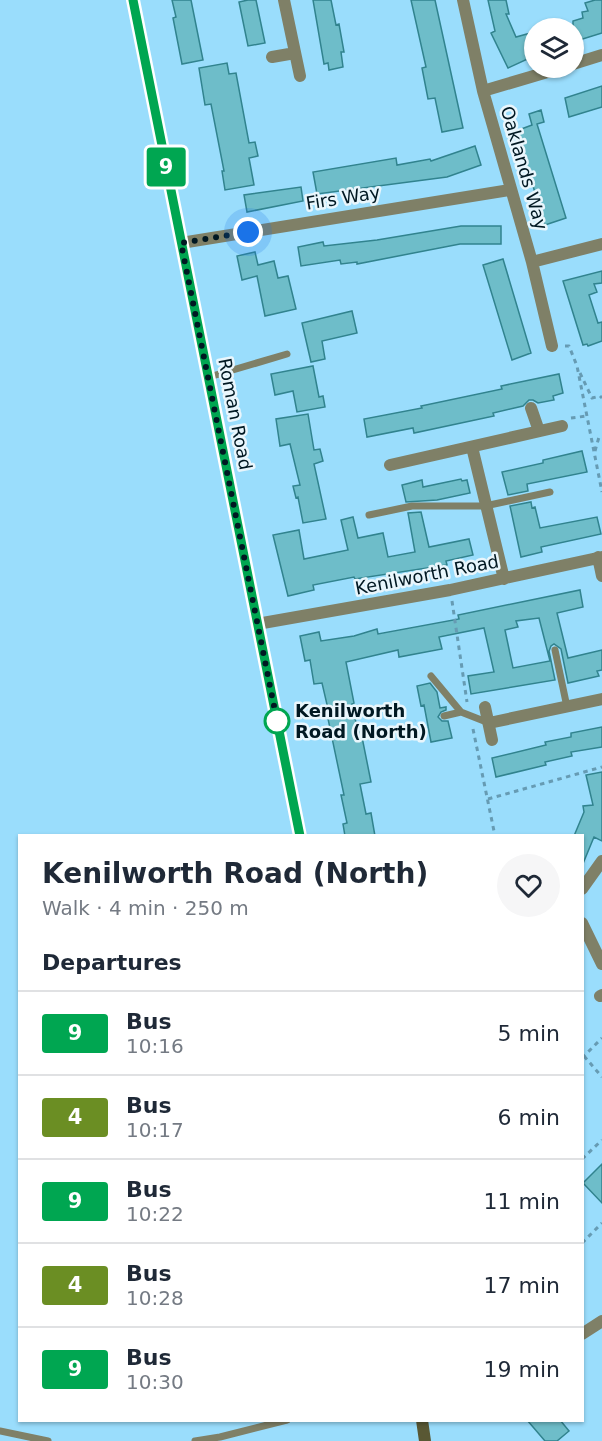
<!DOCTYPE html>
<html lang="en">
<head>
<meta charset="utf-8">
<style>
  :root { --surface:#fff; --page:#f6f6f7; --text:#1f2937; --muted:#747a83; --line:#e0e1e3 }
  body { margin:0; font-family:"DejaVu Sans",sans-serif; background:var(--page); color:var(--text); height:100vh; display:flex; flex-direction:column; font-size:22px; white-space:nowrap }
  * { box-sizing:border-box; margin:0 }
  p { font-size:20px; color:var(--muted) }
  .icon { flex:none; width:33px; height:33px; fill:none; stroke:currentColor; stroke-width:2; stroke-linecap:round; stroke-linejoin:round }
  .map { position:relative; flex:1; overflow:hidden }
  .side { position:absolute; left:18px; top:834px; width:566px; height:588px; display:flex; flex-direction:column; background:var(--surface); border-radius:0px; box-shadow:0 2px 4px #0004 }
  .side>* { flex:none }
  .badge { padding:0 12px; border-radius:4px; font-size:21px; line-height:39px }
  .controls { position:absolute; left:524px; top:18px; display:grid; gap:12px }
  .controls a { display:grid; place-items:center; width:60px; height:60px; border-radius:50%; background:var(--surface); box-shadow:0 2px 4px #0004; font-size:30px }
  .you { position:absolute; width:30px; height:30px; margin:-15px; border:4px solid #fff; border-radius:50%; background:#1a73e8; box-shadow:0 0 0 9px #1a73e833 }
  .map>.badge { position:absolute; translate:-50% -50%; box-shadow:0 0 0 3px #fff }
  h2 { padding:0 24px; font-size:22px; line-height:54px }
  .round { display:grid; place-items:center; flex:none; width:63px; height:63px; border-radius:32px; background:var(--page) }
  .summary { display:flex; align-items:center; justify-content:space-between; height:102px; padding:0 24px }
  h1 { font-size:28px; font-weight:800; line-height:45px }
  ul { padding:0; list-style:none }
  li { display:flex; align-items:center; gap:18px; height:84px; padding:0 24px; border-top:2px solid var(--line) }
  li div { flex:1 }
  li b { display:block; font-size:22px }
  li em { font-style:normal }
  li .badge { min-width:66px; font-weight:700; text-align:center }
  .map>svg:first-child { display:block }
</style>
</head>
<body>
<div class="map">
<svg width="602" height="1441" viewBox="0 0 602 1441">
  <rect width="100%" height="100%" fill="#9addfc"/>
  <!-- building -->
  <path fill="#6ebdc9" stroke="#31838e" stroke-width="1.5" fill-rule="evenodd" d="M172,0H191L203,60L182,64L173,18L176,17Z
    M248,0H256L265,43L248,46L239,2Z
    M313,0H331L336,25L339,24L344,52H341L343,67L329,70L328,63L324,64Z
    M411,0H435L463,128L442,132L435,98L428,99L422,68L426,67Z
    M488,0H506L509,14H506L516,37L534,32V56L508,68L491,33L495,31Z
    M595,0H602V33L573,42V21L583,18L582,12L588,11L585,3Z
    M227,63L229,74L236,73L249,143L255,142L258,156L249,158L254,185L225,190L222,171H224L211,104L205,105L199,68Z
    M602,86V107L569,117L565,98Z
    M541,110L544,122L537,124L566,218L545,225L516,131L532,125L529,114Z
    M475,146L481,165L447,177L317,194L313,172L396,158L397,165L430,159L431,161Z
    M301,187L303,201L247,212L244,195Z
    M461,226H501V244H460L357,264V262L341,264L340,260L301,266L298,247L323,242L324,246L377,240Z
    M255,252L258,265L274,261L278,278L288,276L296,309L265,316L257,276L242,280L237,256Z
    M503,259L531,353L512,360L483,265Z
    M602,271V283L594,284L597,292L589,295L598,323L602,322V341L588,346L587,344L583,345L563,281Z
    M352,311L357,333L322,341L325,359L311,362L302,323Z
    M313,366L319,397L323,396L325,407L297,412L293,391L275,395L271,374Z
    M559,374L563,393L553,396L554,400L538,403L533,400H529L523,406L493,413L494,416L414,433L413,428L367,437L364,419L422,408L421,406L502,389L501,386Z
    M308,414L314,450L320,449L323,461L314,464L326,519L303,523L298,497L296,498L293,486L300,485L290,444L280,446L276,419Z
    M582,451L587,472L527,484L528,491L508,495L502,472L543,463V460Z
    M461,479L462,481L467,480L470,493L437,500L406,502L402,485L422,480L423,487Z
    M531,502L532,508L535,507L540,528L597,517L601,534L541,547L542,552L521,557L510,506Z
    M421,512L429,547L469,539L473,555L446,561L447,565L355,579L354,577L313,585L314,590L288,596L273,535L299,530L304,559L348,550L341,520L353,517L358,538L383,533L388,557L415,552L408,513Z
    M580,590L583,607L557,613L568,658L602,650V670L597,671L599,676L568,683L561,649L554,644L551,646L549,651L555,680L471,694L468,676L494,672L484,628L439,637L442,649L399,657L398,650L346,662L354,703L352,704L358,732H361L371,782L360,784L366,814L371,813L375,836H345L343,824L347,823L341,795H344L327,714L329,713L322,683L314,684L310,660L305,661L300,636L319,632L321,641L354,636L377,629L378,634L459,619L458,615ZM539,618L550,661L513,668L505,630L518,627L516,621Z
    M430,683L437,692L440,708L446,707V710L441,712L438,717L442,721H448L452,738L431,742L424,705L421,706L417,686Z
    M602,727V747L571,752L572,756L545,762L546,765L496,777L492,758L546,745L545,742L571,737V733Z
    M602,772V841L594,837L582,866V836H574L584,812L583,806L593,805L586,775Z
    M602,1164V1203L583,1183Z
    M527,1420H560L569,1431L557,1441H545Z"/>
  <g fill="none" stroke-linecap="round" stroke-linejoin="round">
    <!-- path -->
    <path stroke="#669bb3" stroke-width="3" stroke-dasharray="4.5 4.5" stroke-linecap="butt" d="M565,346H569L577,366L602,492
      M580,373L592,398L600,396L602,398
      M571,418L587,416
      M595,451L599,437L602,436
      M452,601L467,702
      M473,729L495,836
      M488,799L602,767
      M584,1056L602,1077
      M582,1058L602,1038
      M582,1159L602,1140
      M582,1243L602,1223"/>
    <!-- lane -->
    <path stroke="#7f8067" stroke-width="7" d="M209,377L287,354
      M369,515L412,506H485L550,492
      M555,650L567,707
      M431,676L461,712
      M444,716L461,712L489,723
      M0,1431L48,1441
      M195,1441L220,1437L287,1420"/>
    <!-- street -->
    <path stroke="#7f8067" stroke-width="12" d="M284,0L300,76
      M463,0L483,91L532,262L552,346
      M272,57L295,53
      M573,64L602,55
      M483,91L561,68
      M181,243L510,190
      M532,262L602,244
      M531,408L539,431
      M472,447L504,579
      M390,465L562,426
      M598,557L602,576
      M257,624L450,590L602,557
      M485,707L492,740
      M489,723L602,699
      M582,889L602,861
      M582,923L602,964
      M600,996L602,995
      M582,1334L602,1321"/>
    <!-- secondary -->
    <path stroke="#595834" stroke-width="12" d="M133,0L300,836
      M422,1420L425,1441"/>
  </g>
  <g fill="none" stroke-linecap="round" stroke-linejoin="round">
    <defs>
      <path id="line" d="M133,0L300,836"/>
    </defs>
    <!-- line casing -->
    <use href="#line" stroke="#fff" stroke-width="14"/>
    <!-- line -->
    <use href="#line" stroke="#00a651" stroke-width="9"/>
    <!-- walk -->
    <path stroke="#001822" stroke-width="6" stroke-dasharray="0 10.8" d="M248,232L181,243L277,721"/>
  </g>
  <!-- markers -->
  <circle fill="#fff" stroke="#00a651" stroke-width="3" cx="277" cy="721" r="12"/>
  <g text-anchor="middle" stroke-width="5" stroke-linejoin="round" paint-order="stroke">
    <!-- street labels -->
    <g font-size="18" fill="#001822" stroke="#e9f6fc">
      <text transform="translate(524 168) rotate(74)" y="6">Oaklands Way</text>
      <text transform="translate(343 198) rotate(-9)" y="6">Firs Way</text>
      <text transform="translate(235 414) rotate(79)" y="6">Roman Road</text>
      <text transform="translate(427 575) rotate(-11)" y="6">Kenilworth Road</text>
    </g>
    <!-- stop labels -->
    <g font-size="18" font-weight="bold" fill="#001822" stroke="#e9f6fc" text-anchor="start">
      <text x="295" y="717">Kenilworth<tspan x="295" dy="21">Road (North)</tspan></text>
    </g>
  </g>
</svg>
<div class="controls">
<a><svg class="icon" aria-label="layers" viewBox="0 0 24 24"><path d="M12 4l9 5-9 5-9-5zM3 14l9 5 9-5"/></svg></a>
</div>
<div class="you" style="left:248px;top:232px"></div>
<b class="badge" style="left:166px;top:167px;background:#00a651;color:#fff">9</b>
<section class="side">
<div class="summary"><div><h1>Kenilworth Road (North)</h1><p>Walk · 4 min · 250 m</p></div><a class="round"><svg class="icon" aria-label="heart" viewBox="0 0 24 24"><path d="M12 20l-8-8c-3-5 5-10 8-4 3-6 11-1 8 4z"/></svg></a></div>
<h2>Departures</h2>
<ul>
<li><span class="badge" style="background:#00a651;color:#fff">9</span><div><b>Bus</b><p>10:16</p></div><em>5 min</em></li>
<li><span class="badge" style="background:#6b8e23;color:#fff">4</span><div><b>Bus</b><p>10:17</p></div><em>6 min</em></li>
<li><span class="badge" style="background:#00a651;color:#fff">9</span><div><b>Bus</b><p>10:22</p></div><em>11 min</em></li>
<li><span class="badge" style="background:#6b8e23;color:#fff">4</span><div><b>Bus</b><p>10:28</p></div><em>17 min</em></li>
<li><span class="badge" style="background:#00a651;color:#fff">9</span><div><b>Bus</b><p>10:30</p></div><em>19 min</em></li>
</ul>
</section>
</div>
</body>
</html>
